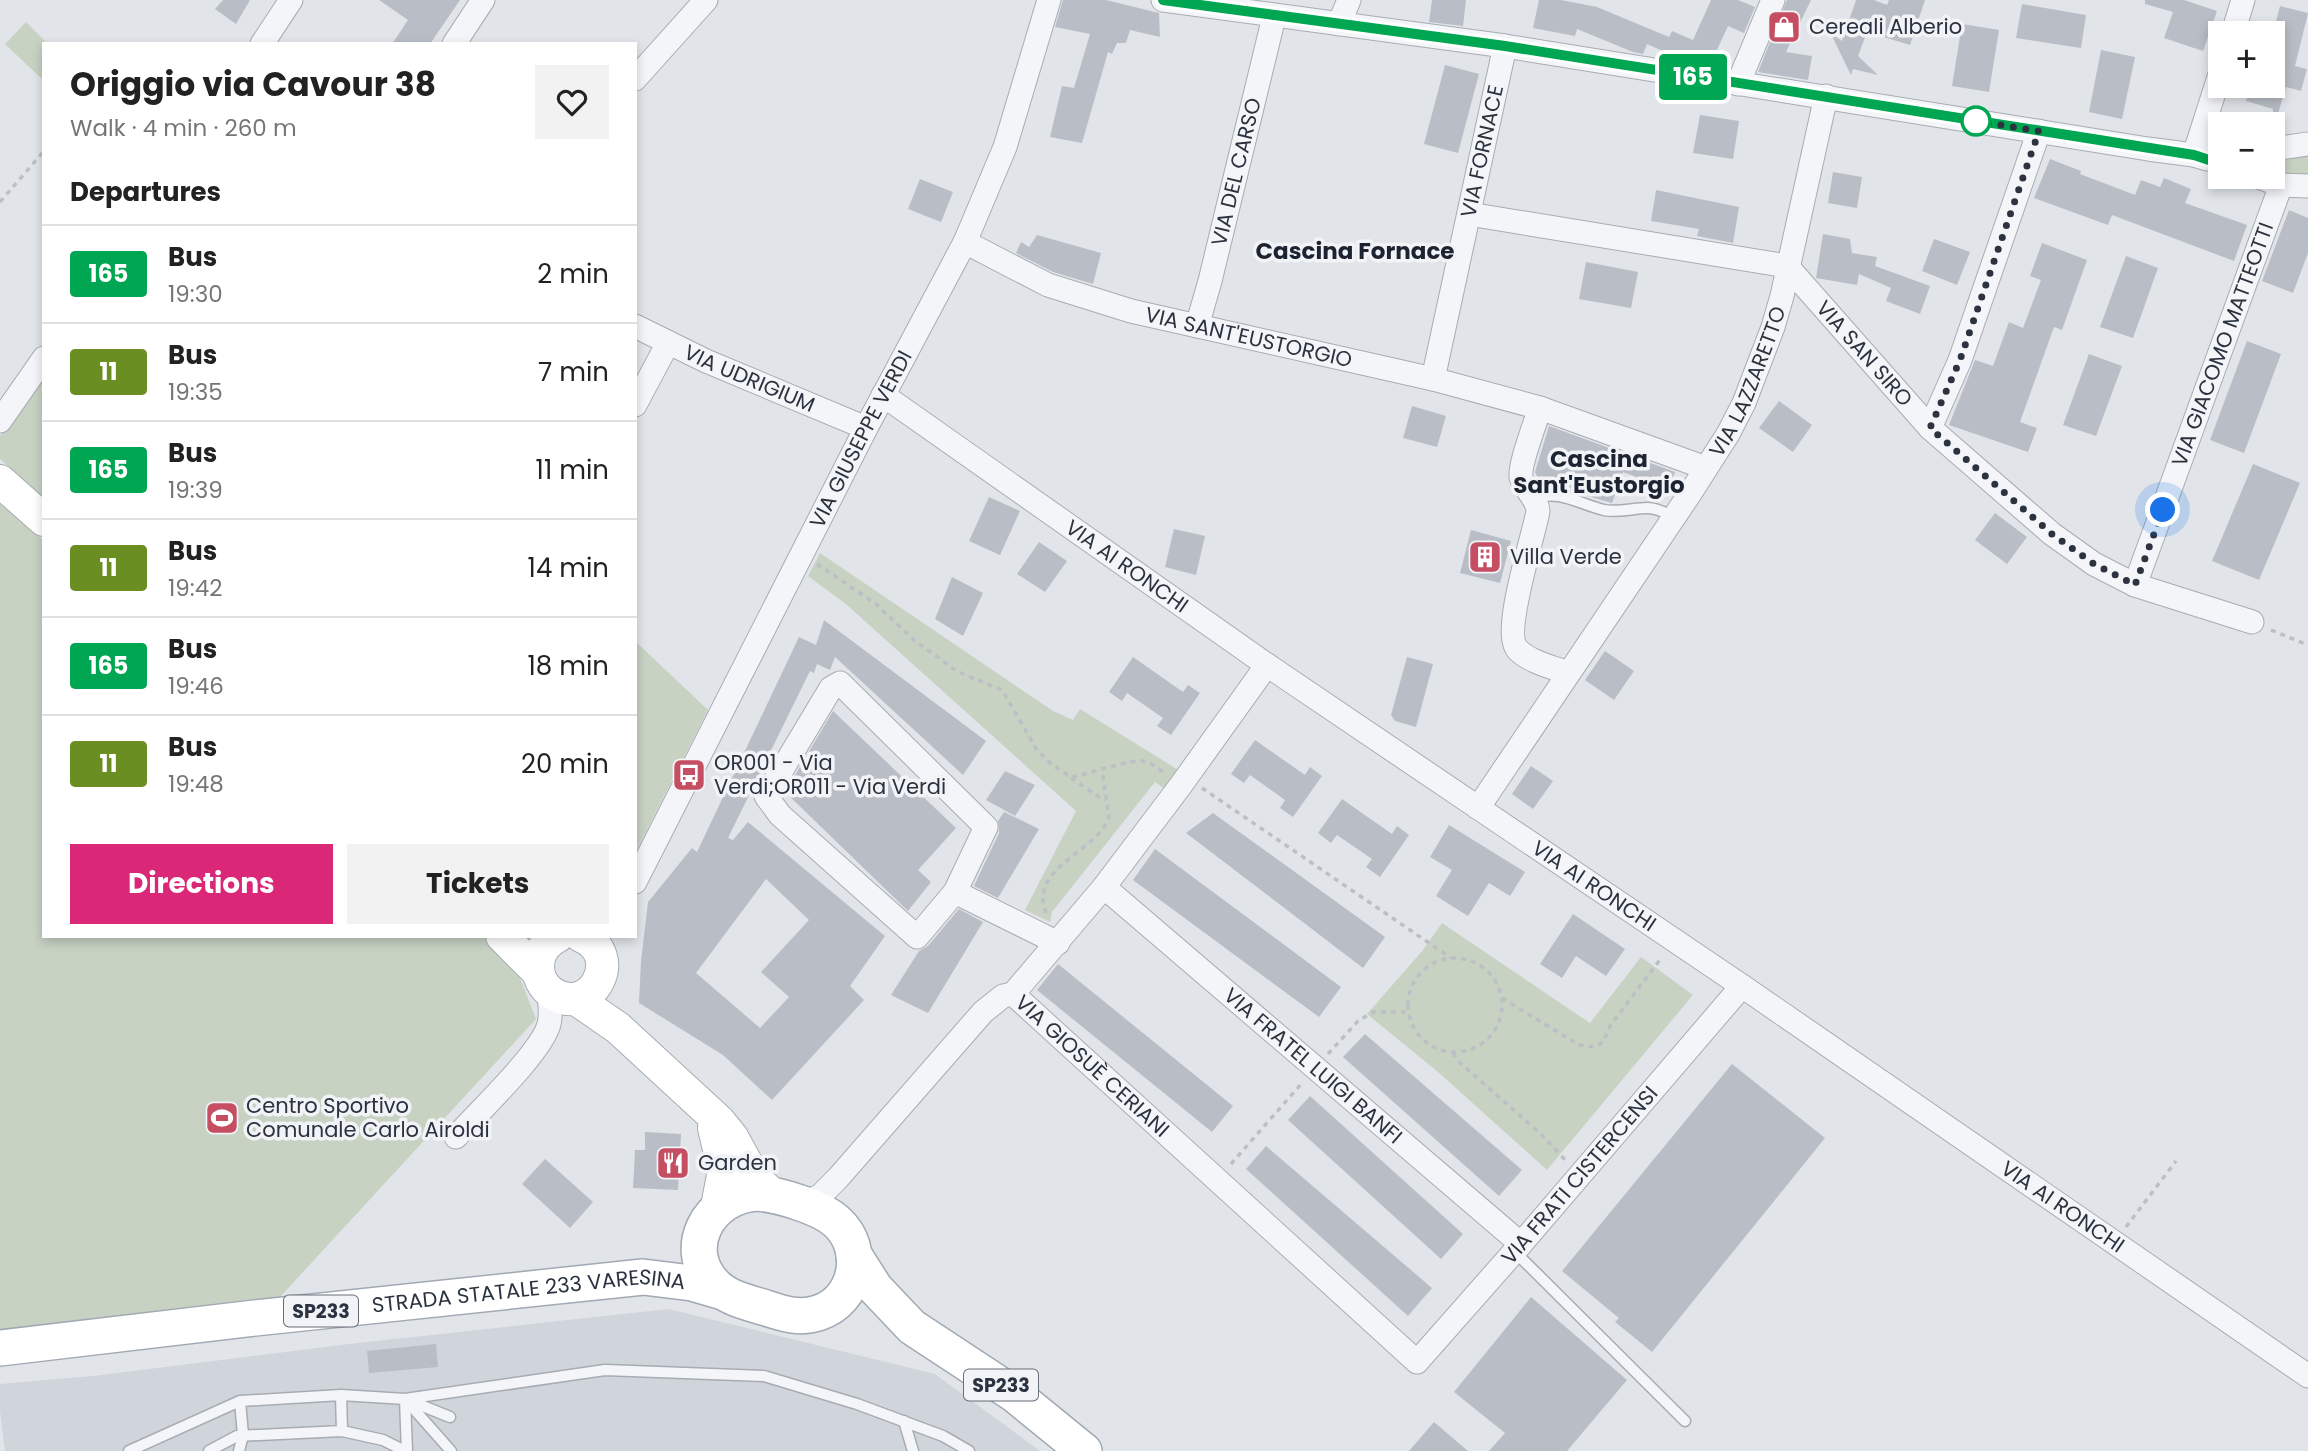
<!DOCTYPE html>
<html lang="en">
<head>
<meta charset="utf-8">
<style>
  :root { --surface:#fff; --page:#f2f2f2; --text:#222; --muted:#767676; --line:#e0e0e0; --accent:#db2777 }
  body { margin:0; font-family:Poppins,sans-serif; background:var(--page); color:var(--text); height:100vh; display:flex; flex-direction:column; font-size:26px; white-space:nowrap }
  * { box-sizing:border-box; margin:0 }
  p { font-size:23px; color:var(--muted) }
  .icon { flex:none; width:38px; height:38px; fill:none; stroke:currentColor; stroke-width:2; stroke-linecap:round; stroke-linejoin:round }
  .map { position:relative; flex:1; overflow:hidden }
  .drawer { position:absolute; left:42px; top:42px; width:595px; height:896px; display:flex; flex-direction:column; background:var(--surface); border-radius:0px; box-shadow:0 4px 10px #0003 }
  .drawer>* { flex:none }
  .badge { padding:0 14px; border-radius:5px; font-size:24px; line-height:46px }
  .tools { position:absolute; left:2208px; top:21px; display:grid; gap:14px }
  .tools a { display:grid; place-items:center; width:77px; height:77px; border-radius:0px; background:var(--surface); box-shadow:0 4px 10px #0003; font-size:35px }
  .you { position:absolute; width:35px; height:35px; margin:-18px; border:5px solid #fff; border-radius:50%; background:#1a73e8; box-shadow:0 0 0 10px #1a73e833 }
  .map>.badge { position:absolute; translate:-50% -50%; box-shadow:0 0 0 4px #fff }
  h2 { padding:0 28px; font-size:26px; line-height:63px }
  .round { display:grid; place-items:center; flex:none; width:74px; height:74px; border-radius:0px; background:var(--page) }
  .overview { display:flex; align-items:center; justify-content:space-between; height:119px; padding:0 28px }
  h1 { font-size:33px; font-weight:700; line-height:52px }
  .primary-button { display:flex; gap:14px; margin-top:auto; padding:14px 28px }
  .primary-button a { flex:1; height:80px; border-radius:0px; background:var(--accent); color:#fff; font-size:28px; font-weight:700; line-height:80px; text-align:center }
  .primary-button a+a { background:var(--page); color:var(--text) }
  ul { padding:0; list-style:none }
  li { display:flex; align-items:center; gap:21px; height:98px; padding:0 28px; border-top:2px solid var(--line) }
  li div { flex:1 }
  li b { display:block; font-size:26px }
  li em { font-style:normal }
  li .badge { min-width:77px; font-weight:700; text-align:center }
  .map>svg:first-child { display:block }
</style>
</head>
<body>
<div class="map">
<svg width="2308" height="1451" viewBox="0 0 2308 1451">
  <rect width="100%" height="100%" fill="#e1e5e9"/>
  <!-- built -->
  <path fill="#d0d4db" d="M669,1309L935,1374L1040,1451H5L0,1411V1384L93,1376L349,1344Z"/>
  <!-- green -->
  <path fill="#c7d2c3" d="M26,22L48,44H44V81L5,44Z
    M2308,156V178L2273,174V162Z
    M44,375V499L0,459V436Z
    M0,503L44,541V936H486L513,960L536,1019L280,1297L0,1329Z
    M820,553L1053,711L1073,720L1080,709L1180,771L1166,790L1155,782L1052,912L1050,922L1025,910L1076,811L847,605L808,576Z
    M635,641L708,710L635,853Z
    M1442,923L1590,1023L1641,957L1693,995L1547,1170L1438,1072L1367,1014L1423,950Z"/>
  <!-- building -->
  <path fill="#b9bec6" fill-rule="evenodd" d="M223,0H250L236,24L215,9Z
    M379,0H460L430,44H392L408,20Z
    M1063,0H1106L1159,13L1160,37L1130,30L1126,43H1117L1112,54L1108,52L1082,143L1050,137L1062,86L1074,88L1090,34L1055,27Z
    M1432,0H1466L1463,26L1429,22Z
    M1539,0H1561L1597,7L1669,37L1672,31L1693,40L1711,0H1738L1755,7L1744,33L1728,26L1710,65L1685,61L1647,44L1643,54L1633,52L1577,29L1575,36L1533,28Z
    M1787,0H1811L1786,52L1812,56L1808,80L1758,72Z
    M1856,0H1874L1887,5L1889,0H1925L1910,45L1867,32L1858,56L1878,75L1853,69L1851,75L1830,32L1842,41Z
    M2145,0H2184L2217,11L2203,51L2164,38L2173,12L2145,4Z
    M2022,4L2086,15L2081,48L2016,38Z
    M2280,6L2308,13L2295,66L2307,69L2301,91L2286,87L2277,117H2273V109L2246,101L2250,86H2273V33Z
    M1962,24L1999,30L1989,92L1952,86Z
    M2101,50L2135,57L2122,119L2089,112Z
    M1445,65L1479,74L1458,153L1424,144Z
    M1700,115L1739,121L1733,159L1693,153Z
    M2050,159L2081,171L2080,174L2135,195L2141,180L2160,187L2164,178L2191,189L2185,203L2247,225L2234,261L2112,215L2108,225L2034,198Z
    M1833,172L1862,177L1857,208L1828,203Z
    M920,179L953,192L941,222L908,209Z
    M1656,190L1739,207L1733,243L1697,236L1699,229L1651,221Z
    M2289,210L2308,218V253L2293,293L2262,281Z
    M1823,234L1850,239L1852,253L1877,257L1875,266L1930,286L1920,314L1886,301L1891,288L1859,274L1857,285L1816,278Z
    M1037,235L1101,253L1093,284L1053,272L1016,253L1021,242L1029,247Z
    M1934,239L1970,252L1957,285L1922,271Z
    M2042,243L2087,260L2062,330L2054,327L2020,422L2037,428L2028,452L1949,425L1975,360L1993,366L2009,322L2023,328L2041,280L2030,276Z
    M2126,256L2158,268L2133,338L2100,327Z
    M1586,262L1638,272L1631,308L1579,299Z
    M2247,341L2281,354L2244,453L2210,440Z
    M2089,354L2122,366L2096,436L2063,425Z
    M1779,401L1812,425L1793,452L1759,428Z
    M1412,406L1446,416L1437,447L1403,438Z
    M1549,426L1675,472L1669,489L1623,472L1612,503L1563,489L1542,486L1535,472Z
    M2253,464L2300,483L2259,580L2212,561Z
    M989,497L1020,511L1000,555L969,541Z
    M1995,513L2027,537L2007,564L1975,540Z
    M1174,529L1205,536L1196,575L1165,567Z
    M1471,530L1511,541L1500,583L1460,573Z
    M1039,542L1067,561L1045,592L1017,574Z
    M952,577L983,593L963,636L935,619Z
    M824,620L986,741L963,775L835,657L830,670L817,664L814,673L810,671L728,838L733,840L748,822L885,936L850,986L864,1000L772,1100L723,1055L639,1003L641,961L648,902L692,848L697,852L799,637L816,645ZM766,879L809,920L761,972L789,997L760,1028L696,973Z
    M1605,651L1634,671L1614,700L1585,680Z
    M1133,657L1183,692L1188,685L1200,693L1171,735L1157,726L1163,718L1127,693L1122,701L1109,692Z
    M1407,657L1433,664L1416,727L1395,721L1391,715Z
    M833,711L956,828L918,870L931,882L908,911L785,792Z
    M1255,740L1305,775L1310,767L1322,776L1293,817L1280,808L1285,800L1250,775L1244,783L1231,774Z
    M1531,766L1553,781L1533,809L1512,794Z
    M1005,771L1035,785L1015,816L986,800Z
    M1342,799L1392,834L1397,826L1409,835L1380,877L1366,867L1372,859L1337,835L1331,843L1318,833Z
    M1004,812L1039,829L998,898L974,886L999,833L998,821Z
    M1213,813L1385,937L1363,968L1186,833Z
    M1449,825L1525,872L1510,896L1489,883L1468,916L1436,896L1452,870L1430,857Z
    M1155,849L1341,987L1319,1017L1133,880Z
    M959,909L983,922L928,1013L891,995L919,951L928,946Z
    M1573,914L1625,949L1606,976L1576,956L1562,978L1540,964Z
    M1058,964L1233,1106L1212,1132L1037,990Z
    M1365,1034L1522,1170L1499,1196L1343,1057Z
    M1732,1064L1825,1138L1652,1352L1615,1322L1619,1318L1562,1271Z
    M1310,1096L1463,1234L1441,1259L1288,1120Z
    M645,1132L681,1134L678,1190L633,1188L635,1150H645Z
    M1266,1146L1432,1288L1408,1316L1246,1169Z
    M545,1159L593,1202L570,1228L522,1184Z
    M1531,1297L1627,1380L1567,1451H1489L1505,1433L1454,1392Z
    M436,1344L438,1367L369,1373L367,1351Z
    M1434,1422L1468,1451H1409Z"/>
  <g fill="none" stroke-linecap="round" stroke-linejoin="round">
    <defs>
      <path id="lane" d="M1534,499C1558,488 1581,505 1604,510C1619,513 1633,508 1648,508C1657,508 1666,513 1674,517
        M1514,1251L1685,1421
        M341,1395L342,1431
        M405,1399L451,1451
        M405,1399L407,1451
        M408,1400L450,1417
        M904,1421L913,1451
        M129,1451L240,1401L341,1395L405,1399L605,1370L764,1376L857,1404L943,1436L969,1451
        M209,1451L237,1436L342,1431L383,1440L405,1451
        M239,1451L243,1435L240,1401"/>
      <g id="street">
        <path d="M1163,0L1505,46L2148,149L2194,155L2221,153"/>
        <path d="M1339,24L1349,0"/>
        <path d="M2233,33L2243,0"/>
        <path d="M262,44L291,0"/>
        <path d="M454,44L483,0"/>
        <path d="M635,79L706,0"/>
        <path d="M1738,84L1773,0"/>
        <path d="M2273,149L2308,144"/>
        <path d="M2207,159L2194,155L2221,71"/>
        <path d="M2258,177L2281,185L2308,186"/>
        <path id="s1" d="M1469,214L1787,266L1930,428L2052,534L2094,564L2135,585L2252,622"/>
        <path id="s2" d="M965,242L1048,285L1131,311L1433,379L1540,408L1706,468"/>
        <path id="s3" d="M635,326L706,361L866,428"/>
        <path id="s4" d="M1197,326L1210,281L1274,17"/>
        <path id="s5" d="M1433,379L1505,46"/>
        <path id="s6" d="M883,395L1267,665L1742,986L2308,1376"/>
        <path d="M635,405L668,343"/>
        <path d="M1540,408C1536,421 1519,465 1521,477C1524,490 1537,497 1538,511C1534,536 1501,633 1518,650C1530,662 1552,667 1568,673"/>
        <path d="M0,421L44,358"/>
        <path d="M1930,428L1960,360L2039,131"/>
        <path id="s7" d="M2135,585L2281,185"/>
        <path id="s8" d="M1478,808L1689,495L1728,434L1744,403L1773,327L1782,296L1826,96"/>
        <path id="s9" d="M635,882L866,428L965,242L1005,147L1049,0"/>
        <path id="s10" d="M1104,887L1521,1244"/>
        <path d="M955,892L917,937L780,815L766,796L831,688L840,683L986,827L955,892L1058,943"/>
        <path id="s11" d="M1013,994L1417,1362L1521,1244L1742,986"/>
        <path d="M1013,994L1104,887L1181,785L1267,665"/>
        <path d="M456,1137C478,1112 542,1052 549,1024C552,1013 549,1002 549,991"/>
        <path d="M802,1205L821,1195L838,1178L983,1012L1003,996L1013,994"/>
      </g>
      <path id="secondary" d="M0,481L44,520
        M502,936L538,972
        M558,936C546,942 538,952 538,966C538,977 543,987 552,993C591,1019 626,955 581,936
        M576,999L618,1028L719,1121L732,1137L754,1177L775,1197
        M714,1128L724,1170L717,1207"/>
      <g id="primary">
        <path d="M758,1193C779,1195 821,1207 837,1222C867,1249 857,1301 818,1313C800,1319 784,1314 766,1308C750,1303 730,1299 717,1287C678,1251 708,1195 758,1193Z"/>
        <path d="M854,1255L875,1288L912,1327L1014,1394L1084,1451"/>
        <path id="s12" d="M0,1348L255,1318L643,1277L692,1283L723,1292"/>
      </g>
    </defs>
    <!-- lane casing -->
    <use href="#lane" stroke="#a7acb3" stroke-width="13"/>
    <!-- street casing -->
    <use href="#street" stroke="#a7acb3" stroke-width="25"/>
    <!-- secondary casing -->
    <use href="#secondary" stroke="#a7acb3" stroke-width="34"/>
    <!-- primary casing -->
    <use href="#primary" stroke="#a1a9b4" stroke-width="38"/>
    <!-- path -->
    <path stroke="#bcbfc4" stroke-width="3.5" stroke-dasharray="5 5" stroke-linecap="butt" d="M0,202L44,151
      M817,564L876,604L915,641L943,661L956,671L1002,690L1037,750L1051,764L1071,777C1088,774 1128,760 1142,761C1151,762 1159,769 1166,774
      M2271,630L2308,645
      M1071,778L1105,801
      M1202,788L1451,958
      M1046,913C1027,867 1101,850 1109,816L1102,770
      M1408 1005a47 47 0 1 1 94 0a47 47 0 1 1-94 0Z
      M1502,998L1579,1045L1595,1047L1603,1042L1610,1026L1662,957
      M1453,1053L1457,1060L1543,1136L1567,1162
      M1328,1054L1358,1021L1373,1012H1407
      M1231,1164L1302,1083
      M2126,1227L2176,1161"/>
    <!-- lane -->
    <use href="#lane" stroke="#f4f5f8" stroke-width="10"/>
    <!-- street -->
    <use href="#street" stroke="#f4f5f8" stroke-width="23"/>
    <!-- secondary -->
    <use href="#secondary" stroke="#fff" stroke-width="32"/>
    <!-- primary -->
    <use href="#primary" stroke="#fff" stroke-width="35"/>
  </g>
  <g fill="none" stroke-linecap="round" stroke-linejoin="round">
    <defs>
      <path id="line" d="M1163,0L1505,46L2194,155L2221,164"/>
    </defs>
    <!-- line casing -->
    <use href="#line" stroke="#fff" stroke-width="16"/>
    <!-- line -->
    <use href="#line" stroke="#00a651" stroke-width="10"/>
    <!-- walk -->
    <path stroke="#2b3340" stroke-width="7" stroke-dasharray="0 12.6" d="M1976,121L2039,131L1960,360L1930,428L2052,534L2094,564L2135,585L2163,510"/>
  </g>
  <!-- icons -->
  <defs>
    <symbol id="shop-square" viewBox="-11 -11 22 22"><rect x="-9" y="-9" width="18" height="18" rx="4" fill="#c64e63" stroke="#f1f3f7"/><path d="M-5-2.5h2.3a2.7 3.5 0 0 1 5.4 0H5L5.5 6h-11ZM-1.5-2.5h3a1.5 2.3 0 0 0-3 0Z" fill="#fff"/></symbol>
    <symbol id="building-square" viewBox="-11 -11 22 22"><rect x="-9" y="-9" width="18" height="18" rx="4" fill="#c64e63" stroke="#f1f3f7"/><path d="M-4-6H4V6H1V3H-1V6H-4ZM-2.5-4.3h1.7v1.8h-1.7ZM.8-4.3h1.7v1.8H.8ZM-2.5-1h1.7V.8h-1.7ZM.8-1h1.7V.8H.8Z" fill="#fff"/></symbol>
    <symbol id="bus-square" viewBox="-11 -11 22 22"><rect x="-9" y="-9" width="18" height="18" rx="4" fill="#c64e63" stroke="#f1f3f7"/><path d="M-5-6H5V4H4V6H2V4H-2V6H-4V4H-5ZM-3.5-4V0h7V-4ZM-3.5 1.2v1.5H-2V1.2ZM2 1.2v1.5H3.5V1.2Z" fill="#fff"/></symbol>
    <symbol id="stadium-square" viewBox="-11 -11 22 22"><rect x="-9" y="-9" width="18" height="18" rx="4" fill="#c64e63" stroke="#f1f3f7"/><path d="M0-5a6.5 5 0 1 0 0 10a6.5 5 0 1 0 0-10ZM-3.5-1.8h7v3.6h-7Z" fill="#fff"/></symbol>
    <symbol id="restaurant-square" viewBox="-11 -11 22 22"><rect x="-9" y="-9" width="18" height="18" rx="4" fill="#c64e63" stroke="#f1f3f7"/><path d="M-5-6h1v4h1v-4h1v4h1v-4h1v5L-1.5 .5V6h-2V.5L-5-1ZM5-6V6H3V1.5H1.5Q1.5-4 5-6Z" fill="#fff"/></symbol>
  </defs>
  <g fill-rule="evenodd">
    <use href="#shop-square" x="1765" y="8" width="38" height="38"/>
    <use href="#building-square" x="1466" y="538" width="38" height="38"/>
    <use href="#bus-square" x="670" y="756" width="38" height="38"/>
    <use href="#stadium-square" x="203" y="1099" width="38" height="38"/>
    <use href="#restaurant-square" x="654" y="1144" width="38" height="38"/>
  </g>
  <!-- markers -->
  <circle fill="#fff" stroke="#00a651" stroke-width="3.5" cx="1976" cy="121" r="14"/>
  <g text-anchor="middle" stroke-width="7" stroke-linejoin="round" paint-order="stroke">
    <!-- shield labels -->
    <g fill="#f1f3f7" stroke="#666d77" stroke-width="2">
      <rect x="284" y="1295.5" width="74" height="31" rx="5"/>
      <rect x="964" y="1369.5" width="74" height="31" rx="5"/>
    </g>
    <g font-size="19" font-weight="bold" fill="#2b3340">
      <text x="321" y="1318">SP233</text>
      <text x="1001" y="1392">SP233</text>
    </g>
    <!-- poi labels -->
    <g font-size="21" fill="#2b3340" stroke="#f1f3f7" text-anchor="start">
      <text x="1809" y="34">Cereali Alberio</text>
      <text x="1510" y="564">Villa Verde</text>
      <text x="714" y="770">OR001 - Via<tspan x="714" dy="24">Verdi;OR011 - Via Verdi</tspan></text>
      <text x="246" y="1113">Centro Sportivo<tspan x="246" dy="24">Comunale Carlo Airoldi</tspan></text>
      <text x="698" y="1170">Garden</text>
    </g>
    <!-- street labels -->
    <g font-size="21" fill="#2b3340" stroke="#f1f3f7">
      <text dy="7" stroke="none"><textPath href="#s5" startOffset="233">VIA FORNACE</textPath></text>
      <text dy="7" stroke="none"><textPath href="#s4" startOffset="159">VIA DEL CARSO</textPath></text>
      <text dy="7" stroke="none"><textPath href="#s2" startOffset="301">VIA SANT'EUSTORGIO</textPath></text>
      <text dy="7" stroke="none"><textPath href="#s7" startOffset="256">VIA GIACOMO MATTEOTTI</textPath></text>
      <text dy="7" stroke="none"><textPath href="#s1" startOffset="439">VIA SAN SIRO</textPath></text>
      <text dy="7" stroke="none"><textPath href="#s3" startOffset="126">VIA UDRIGIUM</textPath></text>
      <text dy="7" stroke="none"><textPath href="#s8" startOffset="506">VIA LAZZARETTO</textPath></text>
      <text dy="7" stroke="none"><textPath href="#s9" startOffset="497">VIA GIUSEPPE VERDI</textPath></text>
      <text dy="7" stroke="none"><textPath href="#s6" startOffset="298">VIA AI RONCHI</textPath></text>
      <text dy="7" stroke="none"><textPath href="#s6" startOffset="864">VIA AI RONCHI</textPath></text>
      <text dy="7" stroke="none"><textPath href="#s10" startOffset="275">VIA FRATEL LUIGI BANFI</textPath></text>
      <text dy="7" stroke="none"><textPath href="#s11" startOffset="107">VIA GIOSUÈ CERIANI</textPath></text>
      <text dy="7" stroke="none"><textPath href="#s11" startOffset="794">VIA FRATI CISTERCENSI</textPath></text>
      <text dy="7" stroke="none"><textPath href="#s6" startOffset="1432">VIA AI RONCHI</textPath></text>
      <text dy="7" stroke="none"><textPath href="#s12" startOffset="532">STRADA STATALE 233 VARESINA</textPath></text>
    </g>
    <!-- neighbourhood labels -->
    <g font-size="23" font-weight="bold" fill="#1d2431" stroke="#f1f3f7">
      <text x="1355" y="259">Cascina Fornace</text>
      <text x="1599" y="467">Cascina<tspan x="1599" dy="26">Sant'Eustorgio</tspan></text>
    </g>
  </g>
</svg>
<div class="tools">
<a>+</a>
<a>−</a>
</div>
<div class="you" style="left:2163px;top:510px"></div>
<b class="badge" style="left:1693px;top:77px;background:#00a651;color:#fff">165</b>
<section class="drawer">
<div class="overview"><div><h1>Origgio via Cavour 38</h1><p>Walk · 4 min · 260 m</p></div><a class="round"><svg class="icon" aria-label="heart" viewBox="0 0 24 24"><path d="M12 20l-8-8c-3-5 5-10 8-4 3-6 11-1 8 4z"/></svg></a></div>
<h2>Departures</h2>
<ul>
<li><span class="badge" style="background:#00a651;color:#fff">165</span><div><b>Bus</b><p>19:30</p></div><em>2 min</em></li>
<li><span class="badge" style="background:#6b8e23;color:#fff">11</span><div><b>Bus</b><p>19:35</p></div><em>7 min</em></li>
<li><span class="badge" style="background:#00a651;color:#fff">165</span><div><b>Bus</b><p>19:39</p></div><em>11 min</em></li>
<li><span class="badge" style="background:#6b8e23;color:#fff">11</span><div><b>Bus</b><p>19:42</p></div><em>14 min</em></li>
<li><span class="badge" style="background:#00a651;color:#fff">165</span><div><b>Bus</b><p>19:46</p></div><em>18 min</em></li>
<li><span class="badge" style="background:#6b8e23;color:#fff">11</span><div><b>Bus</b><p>19:48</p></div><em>20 min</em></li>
</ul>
<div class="primary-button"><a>Directions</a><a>Tickets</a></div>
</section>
</div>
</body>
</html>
